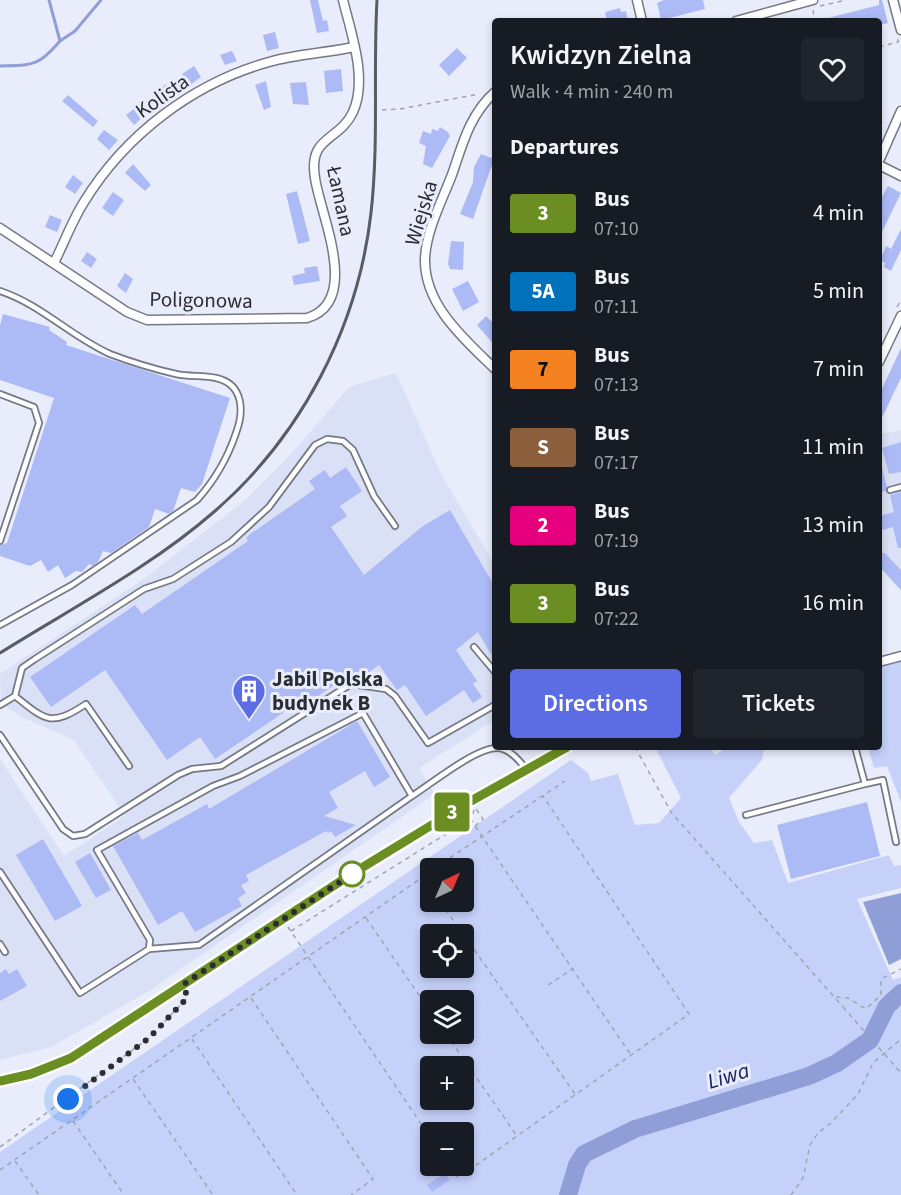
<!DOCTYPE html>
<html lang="en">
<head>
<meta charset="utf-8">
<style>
  :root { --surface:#171b24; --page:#20242c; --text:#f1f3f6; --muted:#9ea1a6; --accent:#5c6de4 }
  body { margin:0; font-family:"Source Sans 3",sans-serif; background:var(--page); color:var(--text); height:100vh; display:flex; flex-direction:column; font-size:22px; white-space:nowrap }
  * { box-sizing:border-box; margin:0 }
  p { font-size:20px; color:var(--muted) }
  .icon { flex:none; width:33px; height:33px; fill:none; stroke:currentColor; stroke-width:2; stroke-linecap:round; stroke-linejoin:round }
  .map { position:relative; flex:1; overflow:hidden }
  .details { position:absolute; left:492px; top:18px; width:390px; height:732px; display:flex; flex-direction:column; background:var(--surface); border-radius:6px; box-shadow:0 3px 9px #0003 }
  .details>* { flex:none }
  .badge { padding:0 12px; border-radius:4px; font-size:21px; line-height:39px }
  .needle { width:39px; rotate:44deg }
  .buttons { position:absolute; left:420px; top:858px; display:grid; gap:12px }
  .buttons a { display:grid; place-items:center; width:54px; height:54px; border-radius:6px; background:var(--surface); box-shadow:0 3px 9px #0003; font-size:30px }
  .you { position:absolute; width:30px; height:30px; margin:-15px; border:4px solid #fff; border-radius:50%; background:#1a73e8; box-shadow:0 0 0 9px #1a73e833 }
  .map>.badge { position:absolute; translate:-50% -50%; box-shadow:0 0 0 3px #fff }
  h2 { padding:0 18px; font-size:22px; line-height:54px }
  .round { display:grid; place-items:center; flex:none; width:63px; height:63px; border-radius:6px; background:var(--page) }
  .headline { display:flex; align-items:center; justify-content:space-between; height:102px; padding:0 18px }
  h1 { font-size:28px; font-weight:600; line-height:45px }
  .button { display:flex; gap:12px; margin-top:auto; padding:12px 18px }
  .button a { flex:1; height:69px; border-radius:6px; background:var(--accent); color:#fff; font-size:24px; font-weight:600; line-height:69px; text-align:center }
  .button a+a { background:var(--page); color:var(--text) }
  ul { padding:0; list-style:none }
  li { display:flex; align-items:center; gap:18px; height:78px; padding:0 18px }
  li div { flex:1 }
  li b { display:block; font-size:22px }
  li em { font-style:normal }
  li .badge { min-width:66px; font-weight:700; text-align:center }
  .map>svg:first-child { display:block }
</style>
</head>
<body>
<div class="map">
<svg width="901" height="1195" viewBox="0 0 901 1195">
  <rect width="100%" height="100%" fill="#e9edfb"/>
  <!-- built -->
  <path fill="#dae0f5" d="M396,373L441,474L495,565V720L419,768L435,794L149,991L51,1047L0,1060V759L64,856L125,816L74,740L24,718L1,704L0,674L141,581L243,502L291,454L349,387Z
    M901,430V591L879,567V434Z"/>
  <!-- green -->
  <path fill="#c6d1fa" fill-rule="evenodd" d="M901,661V802L887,766L874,768L868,747H879V668Z
    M655,747H708L716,755L727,747H764L762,760L729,798L739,822L754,843L772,840L788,883L889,855L894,866L901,865V888L857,899L893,980L901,977V1195H0V1152L571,760L588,773L591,781L618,774L635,825L659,823L681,798ZM430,868H464V902H430ZM430,934H464V968H430ZM430,1000H464V1034H430ZM430,1066H464V1100H430ZM430,1132H464V1166H430Z"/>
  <!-- water -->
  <path fill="#909ed7" d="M901,893V959L889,965L863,902Z"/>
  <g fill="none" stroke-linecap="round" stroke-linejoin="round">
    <!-- stream -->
    <path stroke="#909ed7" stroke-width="3" d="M60,41L75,31L101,0
      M0,66C32,65 38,67 60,41L49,0"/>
    <!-- river -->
    <path stroke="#909ed7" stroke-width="18" d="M568,1195L577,1165L584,1154L635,1129L809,1076L837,1063L870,1040L887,1006L901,993"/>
  </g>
  <!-- building -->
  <path fill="#acbaf5" d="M310,0H318L323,21L327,20L329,31L317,33Z
    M664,0H703L705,9L661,20L657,3Z
    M879,0H882L888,23L879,25V21H829L828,18L879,5Z
    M620,8L621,12L626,11L628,21H607L605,12Z
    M275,32L279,48L267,51L263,35Z
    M457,48L467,58L449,76L439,65Z
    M232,51L237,61L225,65L220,55Z
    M194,66L201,77L190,85L182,74Z
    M341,69L343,91L326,93L324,71Z
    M266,81L271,107L264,110L255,85Z
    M306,82L309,105L293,104L290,83Z
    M166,84L174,95L163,102L156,92Z
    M68,95L98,121L93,127L62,101Z
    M135,108L143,117L134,125L126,115Z
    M440,127L448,132L450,136L432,168L423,164L426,146L419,143L423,131L431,134L432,129L438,131Z
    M104,130L118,140L109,150L97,139Z
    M481,154L494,159L473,219L460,214L473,182L474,167Z
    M133,164L151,185L145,191L125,173Z
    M73,175L83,183L75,194L65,187Z
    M888,186L901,193L879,238V202Z
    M297,191L310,241L298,244L286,194Z
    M113,192L124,200L113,216L102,208Z
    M50,215L62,220L57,232L45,227Z
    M901,229V250L891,271L884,267L885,263L880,260L886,246L891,249Z
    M451,241L464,242L463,270L450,269L448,264Z
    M87,252L97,259L91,268L81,261Z
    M317,266L320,281L294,285L292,276L305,273L304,268Z
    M125,273L133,279L126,293L117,286Z
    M468,281L479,302L463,311L452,289Z
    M3,314L50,327L49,330L67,342L66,345L230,398L202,484L195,492L181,488L173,511L169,514L155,509L149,527L111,553L103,551L98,562L93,566L89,564L82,572L76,571L65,578L58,565L48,572L41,560L30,566L0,556V545L7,543L54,398L0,380V325Z
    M486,316L495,325V346L477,325Z
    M901,348V378L879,424V395Z
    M901,442V472L889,474L882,448Z
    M346,467L362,491L340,506L347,516L331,527L364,575L423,526L450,510L495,587V661L478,632L456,650L477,681L473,684L482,697L473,703L464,690L426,716L405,685L397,690L379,665L361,678L348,675L303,707L299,702L215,759L200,737L167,760L105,670L51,707L30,677L135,605L142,614L248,541L246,538L249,535L315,489L309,481L325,470L330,478Z
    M879,467H882L887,487L886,491L879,493Z
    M901,492V548H898L893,527L882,530L879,516L894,512L890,495Z
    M882,553H885L901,570V590L879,566V556Z
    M357,721L390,777L374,787L365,771L329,792L338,808L324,816L356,825L335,837L331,831L328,833L326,831L246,875L249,881L241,885L246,893L238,898L242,906L195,932L182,911L158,925L113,846L138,833L142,840L207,804L209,809Z
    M867,802L880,856L791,879L777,825Z
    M43,839L82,906L55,921L16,855Z
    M90,853L111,890L96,898L75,862Z
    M6,969L9,974L17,969L27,986L0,1001V973Z
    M445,1173L450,1180L432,1192L427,1185Z"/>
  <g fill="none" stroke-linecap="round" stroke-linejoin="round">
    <defs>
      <path id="lane" d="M0,291C42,305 70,336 110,354C131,362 154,369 176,374C189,377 203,375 216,378C244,384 244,412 236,433C228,457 214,481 197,500L72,585L0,625
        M890,490L901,487
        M0,541L39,423L34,407L0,394
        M474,647L495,672
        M15,696L22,668L35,659L144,589L173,579L231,542L269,507L315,445L327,439L343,441L353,450L374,496L395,526
        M0,705L15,696C46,721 51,727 86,704L129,766
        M0,735L63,829L73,836L85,834L178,775L192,769L221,766L351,684L386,689L395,696L428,743L495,705
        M865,784L883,780L896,842
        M746,815L865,784L855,747
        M0,872L80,993L149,949L199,945L412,796
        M0,944L5,952
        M149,949L150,940L97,850L213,786L240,776L363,713L412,796C431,784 475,748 497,748C509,748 519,760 526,769"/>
      <path id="street" d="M637,0L642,21
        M893,0L901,30
        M736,21L813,0
        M495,92C471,113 463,142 453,172C443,199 426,230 425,259C424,305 465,340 495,369
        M879,161L901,111
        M879,165L901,176
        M0,228L127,312L147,320L307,318C362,302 320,214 315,178C308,135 339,142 353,112C368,79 351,33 343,0
        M54,263C64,243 72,221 84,202C125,135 193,83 269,62C296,54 326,53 354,47
        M879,362L901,316
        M879,662L901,656
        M0,1081L31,1074L71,1058L350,875L471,801L567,747"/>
    </defs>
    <!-- lane casing -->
    <use href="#lane" stroke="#757985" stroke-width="8"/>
    <!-- street casing -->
    <use href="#street" stroke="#757985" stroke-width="11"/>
    <!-- path -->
    <path stroke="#a0a3ae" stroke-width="1.5" stroke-dasharray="4.5 4.5" stroke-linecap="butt" d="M820,6L846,0
      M813,10L815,21
      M879,47L898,42V39
      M382,110L400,109L479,94
      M897,307L901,300
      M635,747L671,812L843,1007
      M474,810L471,819L475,826L631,1055
      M475,826L483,819L476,809
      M435,868L565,781
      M423,878L430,888
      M440,902L463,934
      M366,918L430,1011
      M288,927L430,1137
      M291,931L470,819
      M464,935L575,1094
      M548,985L572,969
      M836,997L848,998L866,1009L881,995V979L901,969
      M251,998L373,1179L351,1195
      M446,1034L517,1136
      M192,1039L297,1195
      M133,1079L213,1195
      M73,1121L124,1195
      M0,1147L149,1038L187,998L186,993
      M15,1161L39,1195
      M450,1166L458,1178L689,1014L543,796
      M0,1170L430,872
      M791,1195L803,1178L810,1145L818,1133L831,1123L858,1094L873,1063L901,1039"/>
    <!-- lane -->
    <use href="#lane" stroke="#fff" stroke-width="4.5"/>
    <!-- street -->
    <use href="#street" stroke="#fff" stroke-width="8"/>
    <!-- rail -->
    <path stroke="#5a5c64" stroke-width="3" d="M0,653C72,608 151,567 215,511C302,435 358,327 371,213C379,142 373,71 377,0"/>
    <!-- path-bridge -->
    <path stroke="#a0a3ae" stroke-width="1.5" stroke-dasharray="4.5 4.5" stroke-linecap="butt" d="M843,1007L901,1073"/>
  </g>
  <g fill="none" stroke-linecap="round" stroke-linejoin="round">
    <defs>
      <path id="line" d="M0,1081L31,1074L71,1058L350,875L471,801L567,747"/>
    </defs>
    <!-- line casing -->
    <use href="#line" stroke="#fff" stroke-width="14"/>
    <!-- line -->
    <use href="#line" stroke="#6b8e23" stroke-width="9"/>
    <!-- walk -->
    <path stroke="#2c2d33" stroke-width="6" stroke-dasharray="0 10.8" d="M68,1099L149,1038L187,998L184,984L352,874"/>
  </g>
  <!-- icons -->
  <defs>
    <symbol id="building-pin" viewBox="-11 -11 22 30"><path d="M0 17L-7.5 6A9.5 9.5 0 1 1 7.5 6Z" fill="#5c6de4" stroke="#e9edfb"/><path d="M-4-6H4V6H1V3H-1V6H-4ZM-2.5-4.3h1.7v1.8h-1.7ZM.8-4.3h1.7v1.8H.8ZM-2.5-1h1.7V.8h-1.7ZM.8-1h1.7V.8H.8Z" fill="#fff"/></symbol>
  </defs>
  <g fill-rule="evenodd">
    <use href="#building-pin" x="230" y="672" width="38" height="52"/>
  </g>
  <!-- markers -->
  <circle fill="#fff" stroke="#6b8e23" stroke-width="3" cx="352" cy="874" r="12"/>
  <g text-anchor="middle" stroke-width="6" stroke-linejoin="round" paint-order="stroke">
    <!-- street labels -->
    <g font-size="21" fill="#2c2d33" stroke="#e9edfb">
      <text transform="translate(162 96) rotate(-35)" y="7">Kolista</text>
      <text transform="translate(341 201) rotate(78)" y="7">Łamana</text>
      <text transform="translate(421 213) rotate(-73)" y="7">Wiejska</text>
      <text transform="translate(201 300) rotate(1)" y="7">Poligonowa</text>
    </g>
    <!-- poi labels -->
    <g font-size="21" font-weight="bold" fill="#2c2d33" stroke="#e9edfb" text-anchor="start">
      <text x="272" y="686">Jabil Polska<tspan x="272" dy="24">budynek B</tspan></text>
    </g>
    <!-- water labels -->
    <g font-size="22" font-style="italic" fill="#1b2062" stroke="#e9edfb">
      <text transform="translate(728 1075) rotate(-17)" y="8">Liwa</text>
    </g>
  </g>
</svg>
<div class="buttons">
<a><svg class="needle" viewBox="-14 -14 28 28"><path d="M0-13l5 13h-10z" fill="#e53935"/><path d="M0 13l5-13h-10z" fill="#9ea1a6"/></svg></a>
<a><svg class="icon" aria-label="locate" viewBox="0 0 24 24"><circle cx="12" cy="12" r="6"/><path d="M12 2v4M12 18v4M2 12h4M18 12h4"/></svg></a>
<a><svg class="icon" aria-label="layers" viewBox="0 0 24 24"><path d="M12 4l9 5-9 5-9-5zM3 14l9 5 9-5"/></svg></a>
<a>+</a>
<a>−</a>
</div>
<div class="you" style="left:68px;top:1099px"></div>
<b class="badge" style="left:452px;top:812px;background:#6b8e23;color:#fff">3</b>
<section class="details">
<div class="headline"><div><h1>Kwidzyn Zielna</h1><p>Walk · 4 min · 240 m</p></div><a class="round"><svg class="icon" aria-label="heart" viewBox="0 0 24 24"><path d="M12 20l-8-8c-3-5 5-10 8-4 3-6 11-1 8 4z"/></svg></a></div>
<h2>Departures</h2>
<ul>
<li><span class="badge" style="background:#6b8e23;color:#fff">3</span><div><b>Bus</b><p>07:10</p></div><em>4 min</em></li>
<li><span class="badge" style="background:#0072bc;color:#fff">5A</span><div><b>Bus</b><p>07:11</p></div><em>5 min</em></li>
<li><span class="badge" style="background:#f58220;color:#111">7</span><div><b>Bus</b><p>07:13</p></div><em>7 min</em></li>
<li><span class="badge" style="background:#8b5e3c;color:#fff">S</span><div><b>Bus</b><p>07:17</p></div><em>11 min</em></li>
<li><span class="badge" style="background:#e6007e;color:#fff">2</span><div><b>Bus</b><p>07:19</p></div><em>13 min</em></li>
<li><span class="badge" style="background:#6b8e23;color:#fff">3</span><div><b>Bus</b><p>07:22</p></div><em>16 min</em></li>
</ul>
<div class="button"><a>Directions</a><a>Tickets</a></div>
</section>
</div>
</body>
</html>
